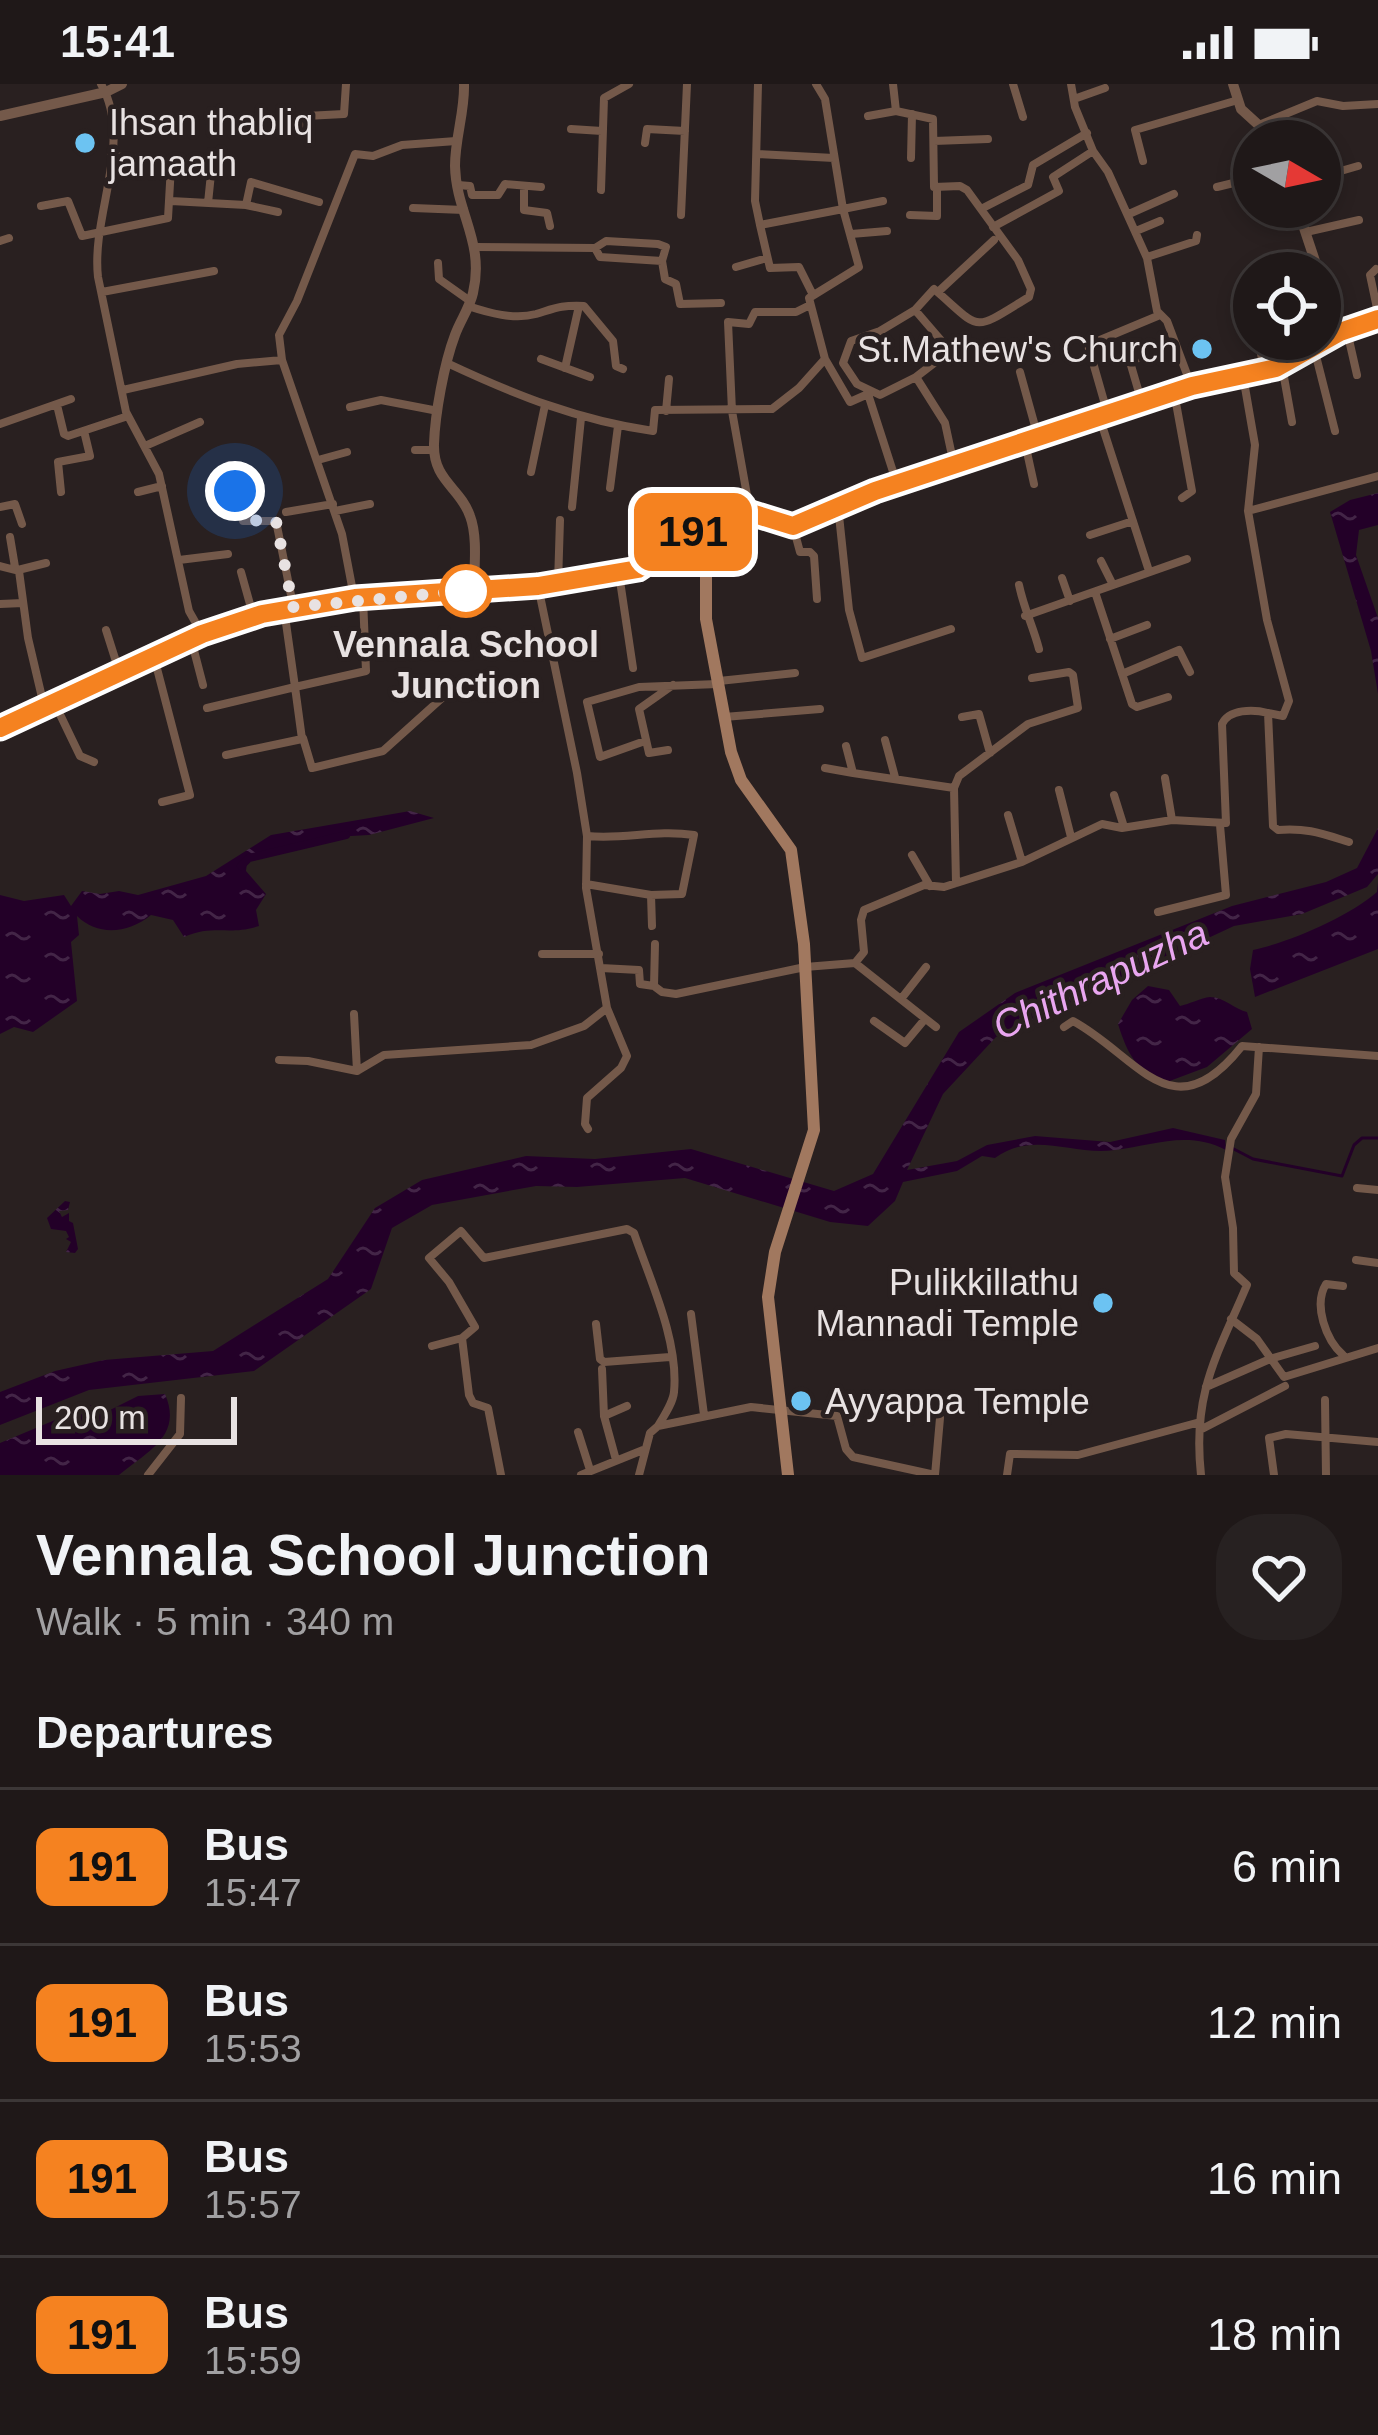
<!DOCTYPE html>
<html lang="en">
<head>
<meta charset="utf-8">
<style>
  :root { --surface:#1f1818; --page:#272121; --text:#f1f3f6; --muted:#a1a0a2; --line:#3c3737 }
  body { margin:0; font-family:Arial,sans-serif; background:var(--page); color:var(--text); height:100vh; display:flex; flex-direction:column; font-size:45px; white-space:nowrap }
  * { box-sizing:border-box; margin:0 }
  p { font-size:39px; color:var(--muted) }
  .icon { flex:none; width:66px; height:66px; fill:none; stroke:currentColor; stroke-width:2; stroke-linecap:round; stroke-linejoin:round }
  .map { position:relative; height:1391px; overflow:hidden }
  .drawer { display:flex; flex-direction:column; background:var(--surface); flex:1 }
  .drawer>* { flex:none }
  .badge { padding:0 24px; border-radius:18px; font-size:42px; line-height:78px }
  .needle { width:78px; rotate:99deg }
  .controls { position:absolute; left:1233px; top:36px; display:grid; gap:24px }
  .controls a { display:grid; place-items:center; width:108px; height:108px; border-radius:50%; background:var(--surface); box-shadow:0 6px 18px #0003,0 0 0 3px var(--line); font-size:60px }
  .scale { position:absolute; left:36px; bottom:30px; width:201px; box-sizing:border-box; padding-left:12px; border:6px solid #e8e2e2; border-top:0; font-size:33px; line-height:42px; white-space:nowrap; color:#e8e2e2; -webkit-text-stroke:9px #292020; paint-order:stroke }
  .you { position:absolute; width:60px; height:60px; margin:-30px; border:9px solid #fff; border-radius:50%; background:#1a73e8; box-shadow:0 0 0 18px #1a73e833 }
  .map>.badge { position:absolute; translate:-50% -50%; box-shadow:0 0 0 6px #fff }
  h2 { padding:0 36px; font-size:45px; line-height:108px }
  .round { display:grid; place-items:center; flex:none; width:126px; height:126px; border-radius:48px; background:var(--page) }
  .headline { display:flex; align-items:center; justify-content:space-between; height:204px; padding:0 36px }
  h1 { font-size:57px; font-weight:700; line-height:90px }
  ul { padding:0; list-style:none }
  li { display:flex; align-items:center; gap:36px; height:156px; padding:0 36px; border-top:3px solid var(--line) }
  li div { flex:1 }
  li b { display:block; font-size:45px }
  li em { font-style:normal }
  li .badge { min-width:132px; font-weight:700; text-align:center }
  .status { display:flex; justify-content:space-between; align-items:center; height:84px; padding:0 60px; background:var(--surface); direction:ltr }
  .status svg { height:33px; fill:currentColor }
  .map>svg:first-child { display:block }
</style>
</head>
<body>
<div class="status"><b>15:41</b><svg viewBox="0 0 49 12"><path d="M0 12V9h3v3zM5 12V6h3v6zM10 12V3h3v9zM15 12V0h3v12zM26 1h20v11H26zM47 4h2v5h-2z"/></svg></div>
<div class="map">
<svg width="1378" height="1391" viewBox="0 0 1378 1391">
  <defs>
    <pattern id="water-ripples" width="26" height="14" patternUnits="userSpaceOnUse" patternTransform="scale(3)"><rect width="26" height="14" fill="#230028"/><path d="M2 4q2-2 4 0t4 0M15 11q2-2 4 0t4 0" fill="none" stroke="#432547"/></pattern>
  </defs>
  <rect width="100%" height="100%" fill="#292020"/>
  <!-- water -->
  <path fill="url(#water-ripples)" d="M1378,409V441L1359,446L1356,471L1378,534V610L1371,567L1330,428L1350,416Z
    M410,727L434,734L369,751L334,753L248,771L246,787L266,810L256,826L259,842C230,852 214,840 184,853L173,836L151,831C129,849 98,853 77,832L79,851L71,858L77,917L33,948L14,943L0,950V811L24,817L64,811L71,822L82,807L100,810L119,807L138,811L206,792L271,751Z
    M1378,744V790L1367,803L1302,830L1234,842L996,953L943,1010L907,1086L957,1077L987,1061L1035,1052L1110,1058L1173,1044L1225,1056L1226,1066C1188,1046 1154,1061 1115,1066C1072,1072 1033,1046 995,1074L982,1072L957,1087L903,1098L895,1117L868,1142L830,1138L685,1094L577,1103L536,1102L432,1121L392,1144L371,1205L254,1287L89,1306L0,1341V1308L55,1287L104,1276L213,1267L328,1195L375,1124L422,1096L526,1072L595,1075L691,1065L834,1107L873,1090L959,948L1015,909L1232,822L1326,798L1357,784Z
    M1378,798V865L1255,913L1250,885L1253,866C1290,858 1348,833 1377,808Z
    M1148,902L1169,906L1180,922C1189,920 1201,914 1210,913C1224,913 1236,926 1247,928L1252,945L1207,983L1167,998C1135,986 1128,971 1118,940L1132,916Z
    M65,1117L70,1118L68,1126L59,1127L62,1133L69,1129V1137L73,1139L78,1165L75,1169L66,1168L71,1158L66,1155L69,1153L66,1147L51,1145L47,1134Z
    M165,1310C183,1352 148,1367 119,1391H0V1359L91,1321L110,1326L138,1312Z"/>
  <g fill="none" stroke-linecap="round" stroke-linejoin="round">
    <!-- stream -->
    <path stroke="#230028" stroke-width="3" d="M1230,1063L1253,1075L1342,1092L1354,1061L1362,1054H1378"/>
    <!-- canal -->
    <path stroke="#230028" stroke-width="8" d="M241,782L249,774L346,751"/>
    <!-- minor -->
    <path stroke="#74594a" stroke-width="8" d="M101,0C134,58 91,130 98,193L126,328L159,390L189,527L202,550
      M816,0L825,15L843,125L883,117
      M893,0L896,27L933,35L934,103L960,102L967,106L1018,176L1031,205L1029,213C970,249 983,247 934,205L915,226L880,247L851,257L843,279L857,300L880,311L916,293
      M1013,0L1023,33
      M1071,0L1075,23L1093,67L1108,88L1147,174L1157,227L1167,237L1191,301
      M1074,15L1105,4
      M868,32L896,27
      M1259,41L1317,17L1343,22L1378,20
      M571,45L602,47
      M306,52V32L344,30L346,0
      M934,57L988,55
      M645,59L647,45L685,47
      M758,70L834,74
      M111,72L156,76
      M911,74L912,30
      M1143,77L1135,46L1238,16
      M145,89L146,75
      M1320,93L1358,82
      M458,101L470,102L472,111H498L505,100L541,103
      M524,102V126L547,129L550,142
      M1217,103L1254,94
      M601,106L604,14L629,0
      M171,117L246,121L278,128
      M208,119L212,80
      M246,121L251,98L319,118
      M41,122L68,117L82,152L168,134L171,82
      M413,124L464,126
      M981,125L1028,101L1033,81L1087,49
      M1129,130L1174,110
      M681,131L687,0
      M910,131L937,132V105
      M760,141L770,184L799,183L813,211
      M993,143L1059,107L1053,93L1093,67
      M1136,147L1160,137
      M1306,148L1359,136
      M851,150L887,147
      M0,157L9,154
      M475,163L595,164L600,173L662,177L665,195L676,200L680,220L721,219
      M595,164L606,157L658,160L666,163L662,177
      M1147,173L1196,157L1197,151
      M438,179L439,195L470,217
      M736,183L767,174
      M1376,185L1370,191L1378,229
      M102,208L214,187
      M938,208L994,156
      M468,222C489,229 514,236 536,230C556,224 561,221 584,222L613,257L616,282L623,285
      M915,226L946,262L942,273L916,293L945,339L954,381
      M1253,234L1254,238
      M1347,247L1357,291
      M1258,255L1264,285
      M1314,264L1335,347
      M1140,273L1130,278L1142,319
      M541,275L590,293
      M825,275L850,318L868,310L897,400
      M282,276L279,251L297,217L355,70L373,72L402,61L456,57
      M447,279C515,311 578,336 653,347L655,326L772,325L799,304L825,275L809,214L859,183L843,125L760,141L755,117L758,0
      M1282,282L1292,338
      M565,284L579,222
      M1020,288L1038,353
      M1243,292L1255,361L1248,427L1267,536L1289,617L1283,632L1268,629
      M123,306L237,280L282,276L342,450L354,513
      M1174,308L1192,407L1182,414
      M57,321L64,350L68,352L128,332
      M350,323L381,316L438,327
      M666,327L669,295
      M1108,331L1088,261L1160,231
      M1100,335L1149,487
      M0,340L71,315
      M1025,359L1034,400
      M145,362L200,338
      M415,366H434
      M318,376L347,368
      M229,381L243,437H276L293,521
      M531,388L545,321
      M610,404L618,342
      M61,408L58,378L90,372L84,347
      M138,408L162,402
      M838,422L849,526L862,574L951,545
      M0,423L15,420L22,440
      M572,423L581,334
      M335,427L370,420
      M1248,427L1378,392
      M286,428L333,420
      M750,428L732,327L728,238L749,240L755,228H796L810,221
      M793,442L800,468H810L814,472L817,515
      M1090,451L1133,437
      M10,453L15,483
      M179,476L228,470
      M1101,477L1113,501
      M0,482L19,487L28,554L44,622
      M18,486L46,479
      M241,488L253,531
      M619,490L633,584
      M1062,494L1070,517
      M558,499L560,436
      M1019,501C1024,525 1033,542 1039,565
      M1095,508L1132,620L1137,623L1168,613
      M0,520L23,519
      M1025,532L1187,475
      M106,546L119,587
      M191,555L203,601
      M1110,555L1147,541
      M154,573L190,711L162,718
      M1122,590L1179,566L1190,588
      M719,597L795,589
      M54,618L80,672L94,678
      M207,624L295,603L284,525
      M724,633L820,625
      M962,633L979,630L990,669
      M303,654L312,684L383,667L442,614
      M885,656L895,693
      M645,657L600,673L587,618L639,603L718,600
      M846,662L853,689L954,704
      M668,666L649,669L639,625L673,601
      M226,671L302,655L295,603L366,587L363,514
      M825,684L853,689
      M1165,694L1172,736
      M1059,706L1071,753
      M1114,711L1124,743
      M1008,731L1022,778
      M912,771L930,802
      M956,799L954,704L959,692L1028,640L1078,624L1073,591L1069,588L1032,594
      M586,800L651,811L682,810L694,751C655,745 625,756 587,752
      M651,811L652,842
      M1158,828L1226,811L1220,741
      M655,860L654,902L662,908L676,910L805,883L855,879L864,868L861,836L864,826L924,801L944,803L1022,778L1102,740L1122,744L1172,736L1226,739L1222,640C1229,625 1253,625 1268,629L1273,742L1278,746C1308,744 1320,749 1349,758
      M542,870H599
      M855,879L936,943
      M601,884L639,886L640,900L654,902
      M901,915L926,883
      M354,930L357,987L384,971L531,961L584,942L607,924L586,804L587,752L577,689L538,502
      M874,937L905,959L925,935
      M1064,943L1073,937C1139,973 1172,1050 1242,962L1378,972
      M279,976L308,977L357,987
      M588,1045L585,1040L587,1014L621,984L627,972L607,924
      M1357,1104L1378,1106
      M1356,1176L1378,1179
      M691,1230L704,1331
      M1231,1235L1257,1255L1284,1293L1378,1264
      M596,1240L600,1275L604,1278L670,1273
      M432,1262L462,1254
      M1343,1271C1326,1256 1313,1221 1326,1200L1343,1202
      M602,1285L604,1332
      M1206,1303L1270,1275L1315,1262
      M1325,1316L1326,1391
      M1200,1346L1285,1302
      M578,1348L590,1386
      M616,1376L604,1332L627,1322
      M148,1391L180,1350L181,1314
      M501,1391L488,1324L473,1319L469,1311L462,1254L475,1243L449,1198L429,1174L461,1147L484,1174L627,1145L634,1149C650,1196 679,1257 674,1308C673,1319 664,1332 658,1342
      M581,1391L643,1366
      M639,1391L650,1349L658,1342L751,1323L837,1332L846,1365L853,1373L935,1391
      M935,1391L940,1334
      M1007,1391L1010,1370L1078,1371L1200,1338
      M1201,1391C1192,1309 1217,1272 1247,1201L1234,1189L1233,1144L1225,1093L1231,1055L1256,1010L1259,963
      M1274,1391L1269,1354L1286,1350L1378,1358"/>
    <!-- tertiary -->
    <path stroke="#74594a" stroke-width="10" d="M464,0C465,27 455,54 455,82C456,129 485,158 473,209C470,223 460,237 455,251C444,280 435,330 434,360C433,397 460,403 470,432C478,453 474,484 474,506
      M1233,0L1241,25L1276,57
      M0,32L106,8L122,0
      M1297,123L1319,189
      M1320,193L1340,248"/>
    <!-- secondary -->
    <path stroke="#a1785f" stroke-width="12" d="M688,451L706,470V535L731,668L741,696L791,766L804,860L814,1046L775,1168L768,1213L788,1391
      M0,644C92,601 186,546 286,524C399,500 517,509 631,487C668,479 703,423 740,425C758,427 776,438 793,442L875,407L1192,302L1276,284L1340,248L1378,235"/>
  </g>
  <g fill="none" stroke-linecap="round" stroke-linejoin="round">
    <defs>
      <path id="line" d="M0,644L202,550L262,530L355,514L538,502L638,485L714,433L738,425L793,442L875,407L1192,302L1276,284L1340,248L1378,235"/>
    </defs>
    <!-- line casing -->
    <use href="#line" stroke="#fff" stroke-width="27"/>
    <!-- line -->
    <use href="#line" stroke="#f58220" stroke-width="18"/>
    <!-- walk -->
    <path stroke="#e8e2e2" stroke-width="12" stroke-dasharray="0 21.6" d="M235,407L243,436L276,437L293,523L474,506L466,507"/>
  </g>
  <!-- markers -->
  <g fill="#6cc3f2" stroke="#292020" stroke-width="4.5">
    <circle cx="85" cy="59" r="12"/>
    <circle cx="1202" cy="265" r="12"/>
    <circle cx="1103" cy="1219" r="12"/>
    <circle cx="801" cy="1317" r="12"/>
  </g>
  <circle fill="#fff" stroke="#f58220" stroke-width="6" cx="466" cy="507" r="24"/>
  <g text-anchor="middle" stroke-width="9" stroke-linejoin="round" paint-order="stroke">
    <!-- poi labels -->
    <g font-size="36" fill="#e8e2e2" stroke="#292020" text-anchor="start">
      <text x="109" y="51">Ihsan thabliq<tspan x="109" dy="41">jamaath</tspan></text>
      <text x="1178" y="278" text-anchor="end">St.Mathew's Church</text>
      <text x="1079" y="1211" text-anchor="end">Pulikkillathu<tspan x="1079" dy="41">Mannadi Temple</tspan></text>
      <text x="825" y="1330">Ayyappa Temple</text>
    </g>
    <!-- stop labels -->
    <g font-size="36" font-weight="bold" fill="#e8e2e2" stroke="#292020">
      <text x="466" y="573">Vennala School<tspan x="466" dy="41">Junction</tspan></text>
    </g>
    <!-- water labels -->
    <g font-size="39" font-style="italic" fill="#e9a6f0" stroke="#292020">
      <text transform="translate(1100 895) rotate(-25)" y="14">Chithrapuzha</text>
    </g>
  </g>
</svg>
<div class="controls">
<a><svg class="needle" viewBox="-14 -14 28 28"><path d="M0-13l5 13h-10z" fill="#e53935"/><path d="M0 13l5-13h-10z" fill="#a1a0a2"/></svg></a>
<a><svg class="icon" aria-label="locate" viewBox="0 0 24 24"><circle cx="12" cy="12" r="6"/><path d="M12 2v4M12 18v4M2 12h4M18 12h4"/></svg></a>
</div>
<div class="scale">200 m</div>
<div class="you" style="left:235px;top:407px"></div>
<b class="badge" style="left:693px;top:448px;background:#f58220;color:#111">191</b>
</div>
<section class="drawer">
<div class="headline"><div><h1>Vennala School Junction</h1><p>Walk · 5 min · 340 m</p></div><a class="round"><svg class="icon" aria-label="heart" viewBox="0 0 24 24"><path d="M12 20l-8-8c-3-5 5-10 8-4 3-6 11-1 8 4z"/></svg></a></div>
<h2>Departures</h2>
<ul>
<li><span class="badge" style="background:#f58220;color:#111">191</span><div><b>Bus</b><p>15:47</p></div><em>6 min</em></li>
<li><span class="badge" style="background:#f58220;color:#111">191</span><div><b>Bus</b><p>15:53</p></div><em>12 min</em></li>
<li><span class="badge" style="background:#f58220;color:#111">191</span><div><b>Bus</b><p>15:57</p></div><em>16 min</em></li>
<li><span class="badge" style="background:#f58220;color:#111">191</span><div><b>Bus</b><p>15:59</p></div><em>18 min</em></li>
</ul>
</section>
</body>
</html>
